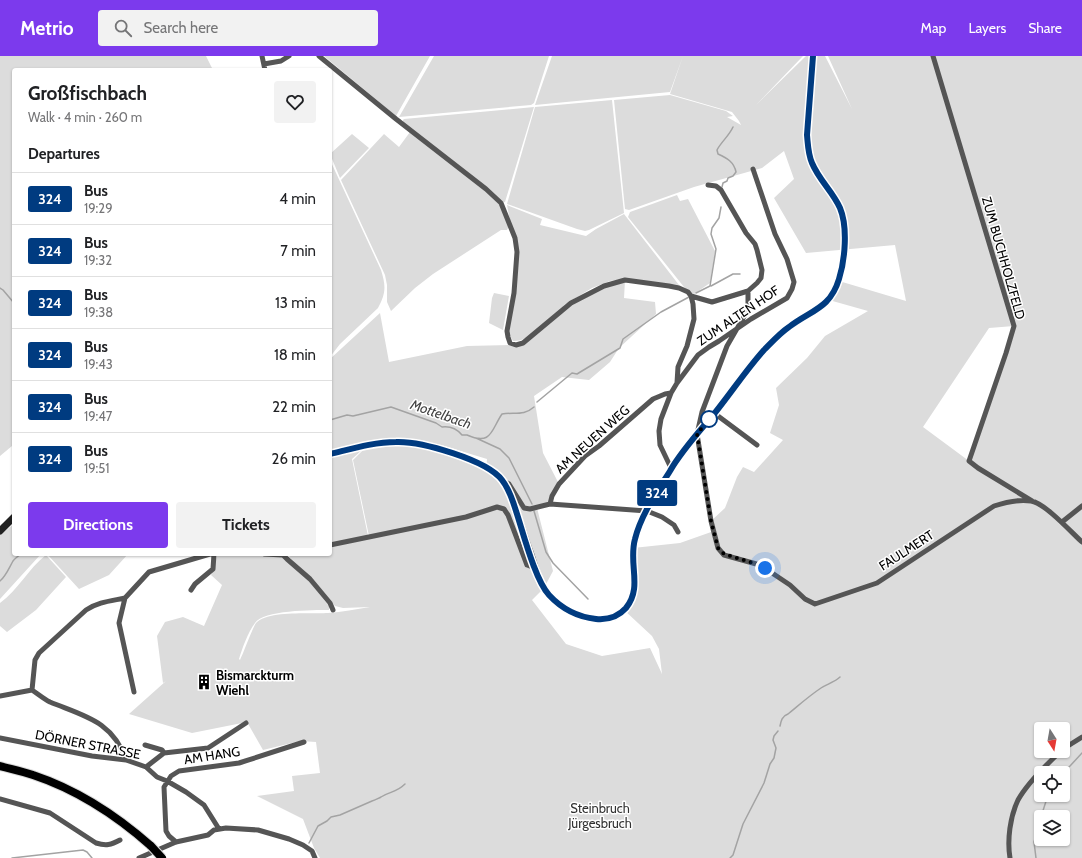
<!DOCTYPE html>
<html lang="en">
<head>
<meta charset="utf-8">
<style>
  :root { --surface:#fff; --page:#f2f2f2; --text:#202124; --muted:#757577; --line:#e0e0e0; --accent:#7c3aed }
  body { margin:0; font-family:Cabin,sans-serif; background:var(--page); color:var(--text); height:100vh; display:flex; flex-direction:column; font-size:15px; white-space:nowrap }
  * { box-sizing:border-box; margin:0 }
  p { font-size:13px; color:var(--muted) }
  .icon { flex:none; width:22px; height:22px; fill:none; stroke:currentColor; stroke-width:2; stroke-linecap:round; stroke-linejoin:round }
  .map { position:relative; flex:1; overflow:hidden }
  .details { position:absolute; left:12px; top:12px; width:320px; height:488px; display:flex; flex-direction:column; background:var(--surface); border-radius:4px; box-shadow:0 1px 3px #0004 }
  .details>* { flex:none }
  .badge { padding:0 8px; border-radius:3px; font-size:14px; line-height:26px }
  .needle { width:26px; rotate:169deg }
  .tools { position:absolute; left:1034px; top:666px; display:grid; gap:8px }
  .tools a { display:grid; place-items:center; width:36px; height:36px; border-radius:4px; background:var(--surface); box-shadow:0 1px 3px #0004; font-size:20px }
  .you { position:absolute; width:20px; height:20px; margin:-10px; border:3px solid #fff; border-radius:50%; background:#1a73e8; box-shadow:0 0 0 6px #1a73e833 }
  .map>.badge { position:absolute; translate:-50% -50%; box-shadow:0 0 0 2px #fff }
  h2 { padding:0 16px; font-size:15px; line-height:36px }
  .round { display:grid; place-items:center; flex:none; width:42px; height:42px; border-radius:4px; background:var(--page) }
  .summary { display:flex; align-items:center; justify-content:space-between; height:68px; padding:0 16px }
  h1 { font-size:19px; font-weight:700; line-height:30px }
  .action { display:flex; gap:8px; margin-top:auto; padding:8px 16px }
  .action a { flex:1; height:46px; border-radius:4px; background:var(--accent); color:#fff; font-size:16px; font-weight:700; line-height:46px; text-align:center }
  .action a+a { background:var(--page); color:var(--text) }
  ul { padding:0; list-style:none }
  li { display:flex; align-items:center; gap:12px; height:52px; padding:0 16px; border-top:1px solid var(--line) }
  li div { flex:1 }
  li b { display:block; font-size:15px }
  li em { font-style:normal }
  li .badge { min-width:44px; font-weight:700; text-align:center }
  header { display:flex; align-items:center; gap:24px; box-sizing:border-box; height:56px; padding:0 20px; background:var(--accent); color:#fff }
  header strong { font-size:19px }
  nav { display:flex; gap:22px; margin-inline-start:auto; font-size:14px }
  .search { width:280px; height:36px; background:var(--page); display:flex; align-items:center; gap:10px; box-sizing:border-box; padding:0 14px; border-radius:4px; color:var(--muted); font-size:15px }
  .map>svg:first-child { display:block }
</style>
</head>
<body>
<header>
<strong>Metrio</strong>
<div class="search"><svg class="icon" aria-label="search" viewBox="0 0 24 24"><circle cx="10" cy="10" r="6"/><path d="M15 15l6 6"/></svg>Search here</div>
<nav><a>Map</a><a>Layers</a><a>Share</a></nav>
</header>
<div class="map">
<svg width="1082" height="802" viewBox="0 0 1082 802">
  <rect width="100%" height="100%" fill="#fff"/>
  <!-- green -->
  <path fill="#dcdcdc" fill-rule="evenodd" d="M0,0H206L213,14H14V390H12L0,400Z
    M324,0H430L396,60Z
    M434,0H549L534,47L531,49L399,61Z
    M552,0H683L670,36L535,49Z
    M683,0H803L756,49L806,0H825L852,53L828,0H1082V802H320L314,792L303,763L257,740L294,735L292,720L320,717L316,686L300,685L263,694L247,666L192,677L129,658L166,625L163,627L157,580L165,566L183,561L204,570L222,529L211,519L214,514L217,498H253L281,500L308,524L329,550V554C313,554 263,554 255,567C248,576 242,593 239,603L240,604C244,596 252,573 256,567C268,554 311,558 328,557C342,556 356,553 370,551L343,552L335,550L289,501L294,498H330V490L369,480L353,404L364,393L401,389L431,393L472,407L486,414L487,403L441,389L411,383L388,385L330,396V303L380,257L389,306L467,290L516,289L523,287L587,238L625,224L624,242L655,246L656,258L619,292L610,306L589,324L562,321L534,340L543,397L559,428L550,448L537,452L553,515L544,532L532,544L566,588L602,600L650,592L662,618L659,593L652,580L624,554L631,546L633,492L680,487L714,475L711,465L725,452L737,421L743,411L754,416L783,384L770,377L779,349L776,332L807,302L825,280L868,255L829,244L839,225L906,245L895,189L806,197L774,142L794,123L784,95L762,112L694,131L629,154L625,153L614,44L670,39L726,55L733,60L727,61L741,69L739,65L732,56L670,38ZM1014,270L969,405L923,371L989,272ZM1041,673H1063V695H1041ZM1041,717H1063V739H1041ZM1041,761H1063V783H1041Z
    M612,44L624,157L589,174L585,175L577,173L507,148L535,51Z
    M534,51L505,146H503L403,67V64L404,63Z
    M410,76L483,133L500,149L509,170L507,174H501L433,218L415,232L391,255L387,246V229L385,219L341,124L384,78L399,91Z
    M352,78L369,92L340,122L330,98Z
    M330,104L381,214C386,230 386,237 378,252L340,288L330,301Z
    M677,139L680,145L688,143L715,195L710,227L694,238L691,237L684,231L628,161L630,156Z
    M507,149L542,163L540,169L586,180L596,173L624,158L679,229L622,223L610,225L592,232L564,249L561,254C550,263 528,287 513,285L509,278L518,208Z
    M494,237L509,240L503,274L489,267L492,242Z
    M362,394L352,403L368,480L330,488V401Z
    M14,468V498H41L0,543V479Z
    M47,498H128L109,519L79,533Z
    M46,499L66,521L36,554L7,576L0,570V547C18,534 28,513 46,499Z"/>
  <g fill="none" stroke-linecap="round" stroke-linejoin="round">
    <!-- stream -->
    <path stroke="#a3a3a3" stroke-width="1.5" d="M722,131L723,127L727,125L728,122L733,120L736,116C734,106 727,102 718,98L717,94C721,86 729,80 733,71
      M711,230L733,218H740
      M0,232L3,234L14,247
      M696,237L710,230L716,193L711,178L712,172L719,162L721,151
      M537,346L572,317L577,318L620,292L623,283L661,256L689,241
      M330,364L347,359L353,360L391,351L436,367L442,371C450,370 457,373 462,379H467C492,390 491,374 502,358C515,356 524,360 534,351
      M476,382L500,393L509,402L532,448
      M534,455L546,496L553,507L588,543
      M0,525C6,520 9,512 13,505C15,502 18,501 20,498
      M780,670C781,665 782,660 788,658C799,649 809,640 821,632C827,628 835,626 840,621
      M1061,717L1070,710L1082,697
      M309,787L318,770L327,765L331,761L340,759L372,745C376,744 377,743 381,741C390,735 396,737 405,728
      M12,802L83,794L87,796L92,802
      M730,802L733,799L743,768L764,727L770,708L774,702L776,692L773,684L774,680L778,675
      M1036,802L1034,786L1037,777V767L1040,764L1048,739"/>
    <defs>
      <path id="primary" d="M0,710C11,713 22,715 33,719C78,734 116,759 151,790"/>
    </defs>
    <!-- primary casing -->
    <use href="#primary" stroke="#dbdbdb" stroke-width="10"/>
    <!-- street -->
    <path stroke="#555" stroke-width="5" d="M262,0L265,14
      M319,0L396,63L486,133L501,147L515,182L517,196L514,237L507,275L508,281L510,287L516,289L523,287L571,247L604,230L625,224L669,230L679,232L688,236L691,240L693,248L694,263L687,290L678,311L677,327L671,337L661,363L659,375L660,389L671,412
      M933,0L1014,270L1006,297L969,405L978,412L1032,445
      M264,8L281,5L289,0
      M708,129L716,130L721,134L746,177L755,188L757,194L762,214L761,222L757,227L748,235
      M691,240L712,246L748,235V251L746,257L727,290L702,356L697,378L711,465L718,492L724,499L760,509L790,529L805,543L815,548L877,527L994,450C1006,446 1018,443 1031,445C1045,447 1071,476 1082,486
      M677,327L698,299L709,291L719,285L751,263L787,242L792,233L794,226L787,203L775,178L753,113
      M714,357L757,389
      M504,425L509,428L524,452L530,453L550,448L552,440L559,428L585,400L599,390L653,343L665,338L671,337
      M550,448L647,455L662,461L674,469L678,476
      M1062,466L1082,450
      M330,489L466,461L497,451L504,453L508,459L527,509L535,512
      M264,498L283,499L287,503L310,523L330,547L333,554
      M191,534L195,528L213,513L214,498
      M125,542L119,567L134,636
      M0,640L32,634
      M0,682L92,700L126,704L146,711L157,721L167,725L186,736L204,749L219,773
      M145,689L162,694L164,697
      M1063,693L1082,681
      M126,704C113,665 84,660 50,646C44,643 38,638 32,634L35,604L39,597L86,554C98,546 111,545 125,542L149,516L210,498
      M146,711L164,697L208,692L246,667
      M0,743L50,757L96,787C106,790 111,789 120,784
      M176,786L169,780L166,775L164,731L171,720L179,715L239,707L304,686
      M139,802L176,786L208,779L214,774L226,772L258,774L289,783L303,789L312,795L315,802
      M1010,802C1007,784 1010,761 1018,744C1027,728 1047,708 1061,695"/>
    <!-- secondary -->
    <path stroke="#222" stroke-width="7" d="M330,398C351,393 374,386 396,386C421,385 487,404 502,424C509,433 513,445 516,455C521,468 525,482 530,496C535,510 539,528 549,539C561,552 578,561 596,563C607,564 618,562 626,552C642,532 629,507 635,483C641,459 657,436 670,415C682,394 699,376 714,358C731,337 745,314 764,294C772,286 780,277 789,271C811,254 831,253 839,223C845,204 848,171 840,152C833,136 819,124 812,107C808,98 808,89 807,79L813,0
      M0,475L14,461"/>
    <!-- primary -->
    <use href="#primary" stroke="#000" stroke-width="8"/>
    <defs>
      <path id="primary-bridge" d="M151,790L162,802"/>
    </defs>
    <!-- primary-bridge casing -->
    <use href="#primary-bridge" stroke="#dbdbdb" stroke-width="10" stroke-linecap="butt"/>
    <!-- primary-bridge -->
    <use href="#primary-bridge" stroke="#000" stroke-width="8"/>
  </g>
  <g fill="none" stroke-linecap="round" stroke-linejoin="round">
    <defs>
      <path id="line" d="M330,398C351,393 374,386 396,386C421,385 487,404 502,424C509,433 513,445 516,455C523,476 535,524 549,539C561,552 578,561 596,563C607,564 618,561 626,552C643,531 628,508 635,483C641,459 657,436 670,415C682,394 699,376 714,358C731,337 746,314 764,294C772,286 780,277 789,271C811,254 830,253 839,223C845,204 848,171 840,152C833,136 819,124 812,107C808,98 808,89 807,79L813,0"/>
    </defs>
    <!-- line casing -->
    <use href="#line" stroke="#fff" stroke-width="9"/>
    <!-- line -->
    <use href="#line" stroke="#003b80" stroke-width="6"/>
    <!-- walk -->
    <path stroke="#000" stroke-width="4" stroke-dasharray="0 7.2" d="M709,363L712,360L697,378L711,465L718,492L724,498L760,509L765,512"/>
  </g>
  <!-- icons -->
  <defs>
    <symbol id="building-bare" viewBox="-9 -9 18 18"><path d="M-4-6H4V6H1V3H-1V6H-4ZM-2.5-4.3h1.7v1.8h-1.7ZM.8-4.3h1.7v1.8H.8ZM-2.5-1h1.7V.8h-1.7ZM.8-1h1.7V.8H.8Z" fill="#000" stroke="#fff" stroke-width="2.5" paint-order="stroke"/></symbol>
  </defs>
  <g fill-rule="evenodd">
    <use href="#building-bare" x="193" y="615" width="22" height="22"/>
  </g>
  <!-- markers -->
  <circle fill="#fff" stroke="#003b80" stroke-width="2" cx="709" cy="363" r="8"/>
  <g text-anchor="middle" stroke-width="3" stroke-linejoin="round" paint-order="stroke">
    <!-- street labels -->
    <g font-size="13" fill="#000" stroke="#fff">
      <text transform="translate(1004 202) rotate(74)" y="5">ZUM BUCHHOLZFELD</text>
      <text transform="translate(738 259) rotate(-34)" y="5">ZUM ALTEN HOF</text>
      <text transform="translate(592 383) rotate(-42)" y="5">AM NEUEN WEG</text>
      <text transform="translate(906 494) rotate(-33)" y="5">FAULMERT</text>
      <text transform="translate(88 688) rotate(11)" y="5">DÖRNER STRASSE</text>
      <text transform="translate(212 699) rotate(-9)" y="5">AM HANG</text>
    </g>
    <!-- poi labels -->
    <g font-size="13" font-weight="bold" fill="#000" stroke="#fff" text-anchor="start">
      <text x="216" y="624">Bismarckturm<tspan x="216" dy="15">Wiehl</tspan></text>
    </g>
    <!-- park labels -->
    <g font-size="13" fill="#333" stroke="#fff">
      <text x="600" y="757">Steinbruch<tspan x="600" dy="15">Jürgesbruch</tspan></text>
    </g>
    <!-- water labels -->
    <g font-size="14" font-style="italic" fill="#444" stroke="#fff">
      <text transform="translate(441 358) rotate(19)" y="5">Mottelbach</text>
    </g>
  </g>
</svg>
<div class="tools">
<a><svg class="needle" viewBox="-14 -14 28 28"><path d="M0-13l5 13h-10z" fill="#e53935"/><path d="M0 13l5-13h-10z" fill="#757577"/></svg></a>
<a><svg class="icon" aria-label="locate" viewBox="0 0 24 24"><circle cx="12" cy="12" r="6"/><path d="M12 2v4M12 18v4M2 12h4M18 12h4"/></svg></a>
<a><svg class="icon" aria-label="layers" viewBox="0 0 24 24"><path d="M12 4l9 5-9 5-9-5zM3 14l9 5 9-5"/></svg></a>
</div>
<div class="you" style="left:765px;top:512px"></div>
<b class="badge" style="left:657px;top:437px;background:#003b80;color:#fff">324</b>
<section class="details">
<div class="summary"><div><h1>Großfischbach</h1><p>Walk · 4 min · 260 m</p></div><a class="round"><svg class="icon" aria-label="heart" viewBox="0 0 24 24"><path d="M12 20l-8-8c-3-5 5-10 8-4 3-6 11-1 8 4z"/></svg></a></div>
<h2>Departures</h2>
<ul>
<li><span class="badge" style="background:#003b80;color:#fff">324</span><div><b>Bus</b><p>19:29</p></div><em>4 min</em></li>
<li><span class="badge" style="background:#003b80;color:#fff">324</span><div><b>Bus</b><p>19:32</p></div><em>7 min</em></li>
<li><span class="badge" style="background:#003b80;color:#fff">324</span><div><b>Bus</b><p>19:38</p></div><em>13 min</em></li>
<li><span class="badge" style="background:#003b80;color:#fff">324</span><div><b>Bus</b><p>19:43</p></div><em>18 min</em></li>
<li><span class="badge" style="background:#003b80;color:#fff">324</span><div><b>Bus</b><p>19:47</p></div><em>22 min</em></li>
<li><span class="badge" style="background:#003b80;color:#fff">324</span><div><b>Bus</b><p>19:51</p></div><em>26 min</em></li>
</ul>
<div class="action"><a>Directions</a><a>Tickets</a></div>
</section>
</div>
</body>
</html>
